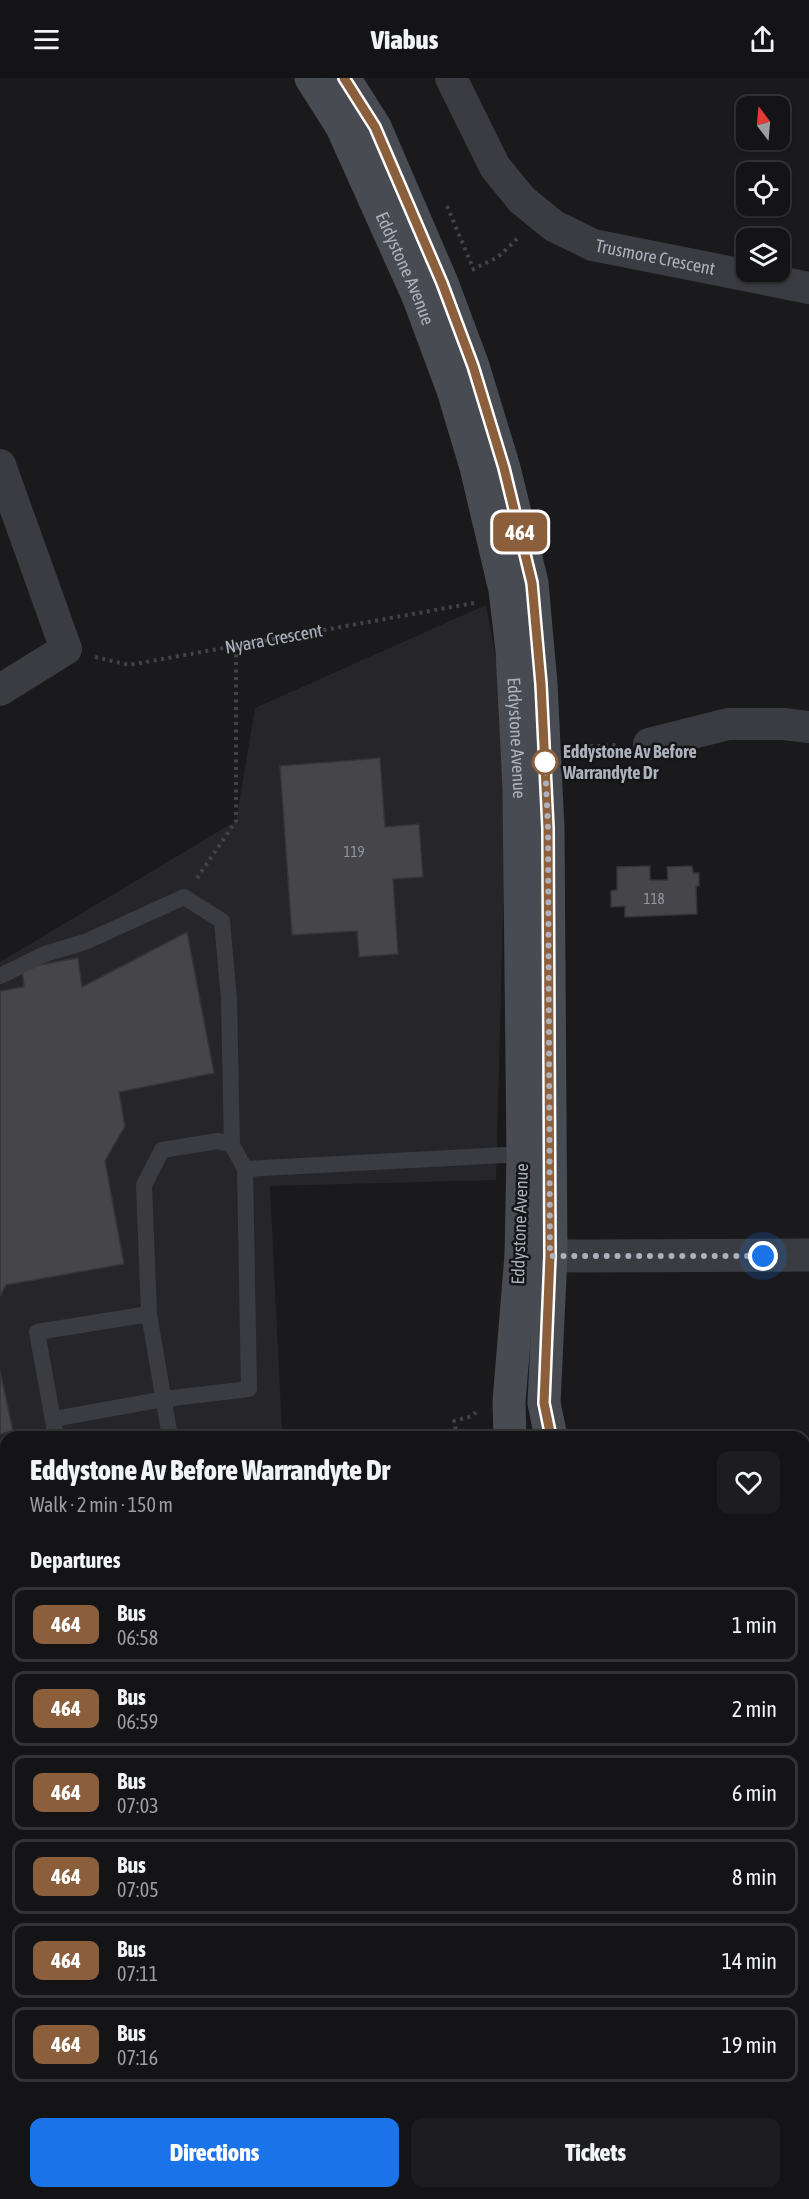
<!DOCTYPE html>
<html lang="en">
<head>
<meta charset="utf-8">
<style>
  :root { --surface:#141416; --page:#1d1d1f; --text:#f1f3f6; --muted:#9d9ea1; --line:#333335; --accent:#1a73e8 }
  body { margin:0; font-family:"Asap Condensed",sans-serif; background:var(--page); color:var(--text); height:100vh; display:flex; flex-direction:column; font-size:22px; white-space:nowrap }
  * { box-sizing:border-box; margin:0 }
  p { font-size:20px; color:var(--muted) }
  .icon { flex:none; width:33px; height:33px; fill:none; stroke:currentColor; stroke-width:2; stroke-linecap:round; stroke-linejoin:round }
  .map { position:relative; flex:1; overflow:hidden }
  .sheet { position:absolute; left:0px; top:1353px; width:810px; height:768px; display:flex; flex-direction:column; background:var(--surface); border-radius:18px 18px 0 0; box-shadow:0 2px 4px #0004,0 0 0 2px var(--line) }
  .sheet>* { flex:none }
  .badge { padding:0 12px; border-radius:9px; font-size:21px; line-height:39px }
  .needle { width:39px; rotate:344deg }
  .buttons { position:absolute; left:736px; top:18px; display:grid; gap:12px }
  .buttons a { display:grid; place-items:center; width:54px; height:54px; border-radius:12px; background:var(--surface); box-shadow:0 2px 4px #0004,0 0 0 2px var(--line); font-size:30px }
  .you { position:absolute; width:30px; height:30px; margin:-15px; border:4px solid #fff; border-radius:50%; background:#1a73e8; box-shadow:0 0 0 9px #1a73e833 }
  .map>.badge { position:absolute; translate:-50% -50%; box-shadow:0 0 0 3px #fff }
  h2 { padding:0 30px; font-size:22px; line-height:54px }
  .round { display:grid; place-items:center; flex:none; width:63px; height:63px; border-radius:12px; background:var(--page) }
  .summary { display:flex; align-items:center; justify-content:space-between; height:102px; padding:0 30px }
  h1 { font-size:28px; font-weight:800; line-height:45px }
  .cta { display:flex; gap:12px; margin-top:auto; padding:12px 30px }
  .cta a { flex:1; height:69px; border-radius:12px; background:var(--accent); color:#fff; font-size:24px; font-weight:800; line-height:69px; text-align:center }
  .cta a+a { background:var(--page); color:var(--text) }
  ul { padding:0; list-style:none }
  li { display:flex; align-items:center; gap:18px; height:75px; margin:0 12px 9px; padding:0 18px; border:3px solid var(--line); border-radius:12px }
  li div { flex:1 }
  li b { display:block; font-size:22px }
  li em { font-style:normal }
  li .badge { min-width:66px; font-weight:700; text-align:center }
  header { display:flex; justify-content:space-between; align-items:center; height:78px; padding:0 30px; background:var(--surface); font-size:27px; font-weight:800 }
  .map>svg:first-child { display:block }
</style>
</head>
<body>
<header><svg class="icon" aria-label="menu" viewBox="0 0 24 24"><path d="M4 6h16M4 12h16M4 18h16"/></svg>Viabus<svg class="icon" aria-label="share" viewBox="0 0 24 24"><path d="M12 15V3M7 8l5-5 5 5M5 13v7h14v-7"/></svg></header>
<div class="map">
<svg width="809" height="2121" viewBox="0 0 809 2121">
  <rect width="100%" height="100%" fill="#1a1a1d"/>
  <!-- built -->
  <path fill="#26262a" d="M486,527L508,645L496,1102L270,1108L282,1354L253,1359H6V1401L0,1402V884L236,743L255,630Z"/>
  <!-- building -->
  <path fill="#45454a" stroke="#353439" stroke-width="1.5" d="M380,680L385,749L419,746L423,799L393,801L398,876L359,879L357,853L292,857L280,688Z
    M650,788V802H668L667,789L692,788L693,795H699V808H696L697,836L625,839V828L611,829V813L617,812V789Z
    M187,854L214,995L119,1014L125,1048L105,1083L124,1186L6,1207L0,1218V913L24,909L22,890L78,880L82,909Z
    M0,1293L13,1353L0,1356Z"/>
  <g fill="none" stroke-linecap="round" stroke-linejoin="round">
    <!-- path -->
    <g stroke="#414349" stroke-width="4" stroke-dasharray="3 4.5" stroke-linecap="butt">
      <path d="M447,128L473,190"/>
      <path d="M472,192L498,179L519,159"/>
      <path id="s1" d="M95,579L129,587L474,525"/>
      <path d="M575,669L618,667"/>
      <path d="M197,800L236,743V567"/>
      <path d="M457,1359L454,1343L472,1338L476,1334"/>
      <path d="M804,1601H809"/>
      <path d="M118,2121L142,2115"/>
    </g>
    <!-- service -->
    <path stroke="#3b3c42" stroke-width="16" d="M0,898L45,876L85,864L184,819L222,843L229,922L232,1067L245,1091L523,1076
      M54,1341L164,1321L249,1311L245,1091
      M56,1359L37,1254L149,1236
      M170,1359L149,1236L144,1107L162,1072L218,1063L232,1067
      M0,1379L6,1378"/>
    <!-- minor -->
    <g stroke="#3b3c42" stroke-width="32">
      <path id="s2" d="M451,0L495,89L522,122L554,148L593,167L809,210"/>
      <path d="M0,387L66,571L0,612"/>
      <path d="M649,666L728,646H784L809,649"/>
      <path d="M0,1909L6,1908"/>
    </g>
    <!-- tertiary -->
    <path stroke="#3b3c42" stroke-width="33" d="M523,1177L578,1178L809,1177
      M0,1455L6,1454"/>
    <!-- secondary -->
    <g stroke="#494b52" stroke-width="33">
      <path id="s3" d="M311,0L342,49L418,218L453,312L476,389L505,512L512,572L519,710L523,1076L521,1177L509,1324L510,1359"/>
      <path d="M344,0L375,49L442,205L473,288L504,390L532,505L541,606L548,750L551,1178L544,1325L551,1359"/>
      <path d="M532,2115V2121"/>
      <path d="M560,2115V2121"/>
    </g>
  </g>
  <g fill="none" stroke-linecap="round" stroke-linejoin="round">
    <defs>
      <path id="line" d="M344,0L375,49L442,205L473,288L504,390L532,505L541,606L548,750L550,1178L544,1325L551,1359"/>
    </defs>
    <!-- line casing -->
    <use href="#line" stroke="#fff" stroke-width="14"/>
    <!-- line -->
    <use href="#line" stroke="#8b5e3c" stroke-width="9"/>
    <!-- walk -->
    <path stroke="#adb1bc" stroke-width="6" stroke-dasharray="0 10.8" d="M545,684L548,750L550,1178H763"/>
  </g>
  <!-- markers -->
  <circle fill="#fff" stroke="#8b5e3c" stroke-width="3" cx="545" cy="684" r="12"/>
  <g text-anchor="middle" stroke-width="5" stroke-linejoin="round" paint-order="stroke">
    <!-- number labels -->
    <g font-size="15" fill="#9396a0">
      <text x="354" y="779">119</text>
      <text x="654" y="826">118</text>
    </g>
    <!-- street labels -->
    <g font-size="18" fill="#adb1bc" stroke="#151518">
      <text dy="6" stroke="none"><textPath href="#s2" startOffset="290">Trusmore Crescent</textPath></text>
      <text dy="6" stroke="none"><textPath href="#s3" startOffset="213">Eddystone Avenue</textPath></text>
      <text dy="6" stroke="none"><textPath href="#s1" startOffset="182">Nyara Crescent</textPath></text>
      <text dy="6" stroke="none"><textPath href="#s3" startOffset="699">Eddystone Avenue</textPath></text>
      <text transform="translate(520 1146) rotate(-88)" y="6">Eddystone Avenue</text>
    </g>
    <!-- stop labels -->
    <g font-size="18" font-weight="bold" fill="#adb1bc" stroke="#151518" text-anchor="start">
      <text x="563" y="680">Eddystone Av Before<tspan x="563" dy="21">Warrandyte Dr</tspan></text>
    </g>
  </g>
</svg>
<div class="buttons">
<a><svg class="needle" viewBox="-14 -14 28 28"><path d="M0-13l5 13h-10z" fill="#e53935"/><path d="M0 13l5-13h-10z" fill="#9d9ea1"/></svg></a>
<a><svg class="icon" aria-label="locate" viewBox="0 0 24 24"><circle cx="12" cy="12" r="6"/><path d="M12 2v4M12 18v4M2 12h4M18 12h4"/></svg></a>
<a><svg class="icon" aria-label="layers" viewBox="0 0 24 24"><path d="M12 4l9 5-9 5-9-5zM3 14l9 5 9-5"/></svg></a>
</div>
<div class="you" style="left:763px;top:1178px"></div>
<b class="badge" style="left:520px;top:454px;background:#8b5e3c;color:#fff">464</b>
<section class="sheet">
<div class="summary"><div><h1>Eddystone Av Before Warrandyte Dr</h1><p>Walk · 2 min · 150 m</p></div><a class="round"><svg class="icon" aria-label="heart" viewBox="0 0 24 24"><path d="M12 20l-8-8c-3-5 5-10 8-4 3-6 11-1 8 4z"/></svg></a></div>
<h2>Departures</h2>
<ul>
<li><span class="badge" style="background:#8b5e3c;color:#fff">464</span><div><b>Bus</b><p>06:58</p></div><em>1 min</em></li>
<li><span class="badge" style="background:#8b5e3c;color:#fff">464</span><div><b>Bus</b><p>06:59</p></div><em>2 min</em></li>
<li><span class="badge" style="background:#8b5e3c;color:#fff">464</span><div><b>Bus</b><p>07:03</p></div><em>6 min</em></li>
<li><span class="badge" style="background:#8b5e3c;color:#fff">464</span><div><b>Bus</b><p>07:05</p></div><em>8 min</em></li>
<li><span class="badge" style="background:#8b5e3c;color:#fff">464</span><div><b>Bus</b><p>07:11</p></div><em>14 min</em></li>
<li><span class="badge" style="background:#8b5e3c;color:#fff">464</span><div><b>Bus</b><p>07:16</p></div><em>19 min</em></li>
</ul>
<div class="cta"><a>Directions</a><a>Tickets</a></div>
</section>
</div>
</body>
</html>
